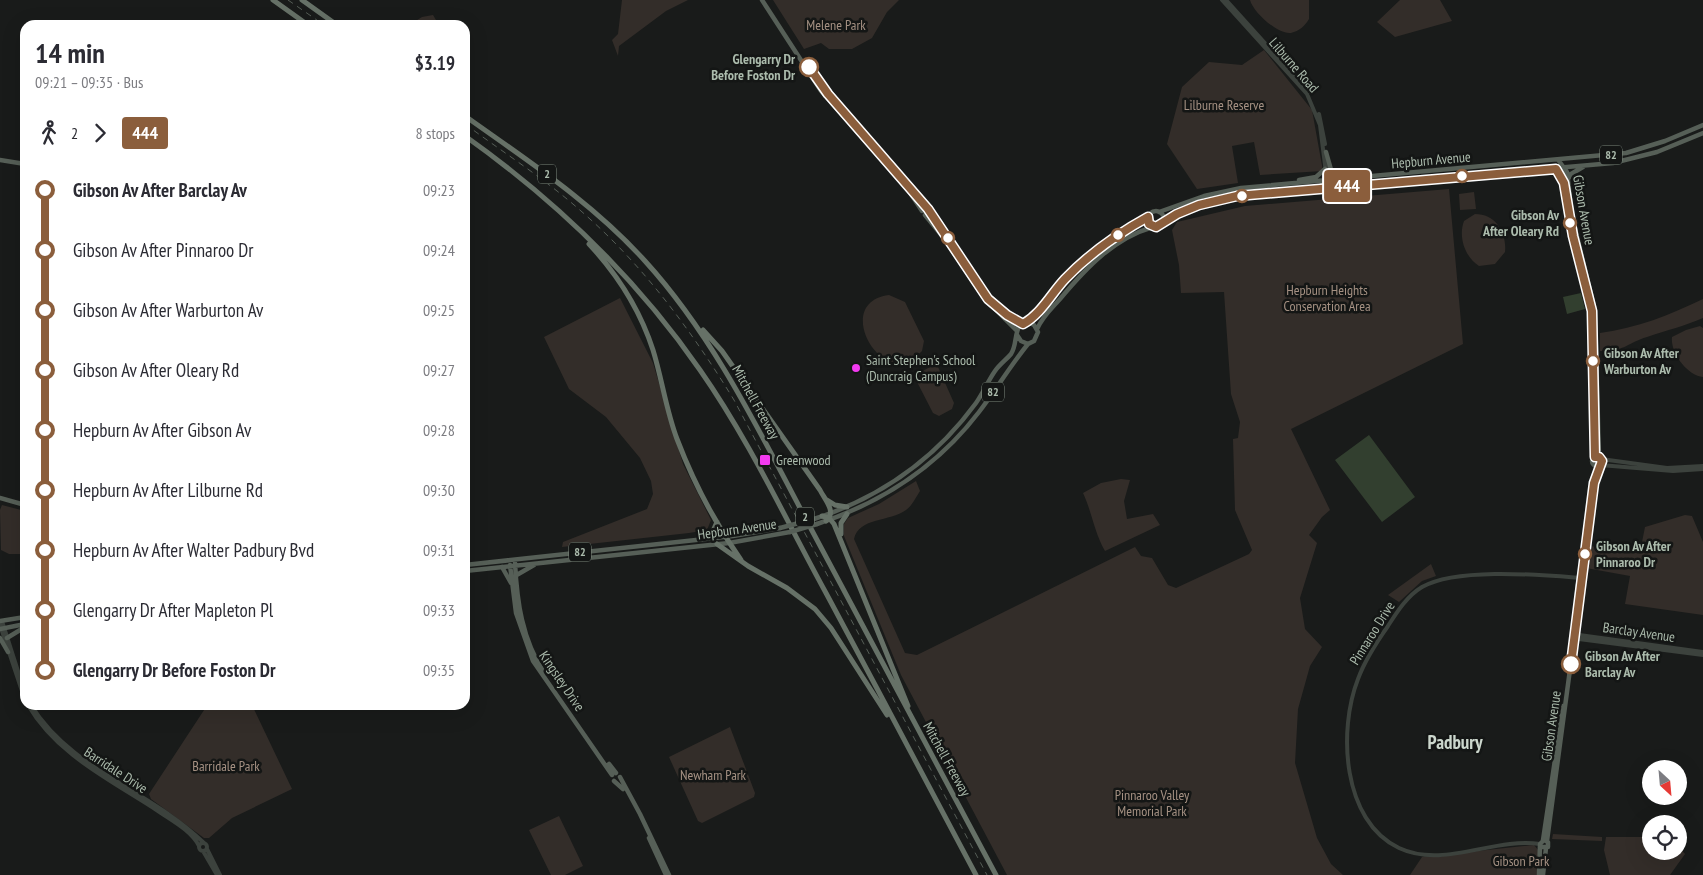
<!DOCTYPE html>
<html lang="en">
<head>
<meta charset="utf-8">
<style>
  :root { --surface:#fff; --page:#f2f2f3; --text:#2b2b33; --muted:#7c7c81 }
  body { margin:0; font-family:"PT Sans Narrow",sans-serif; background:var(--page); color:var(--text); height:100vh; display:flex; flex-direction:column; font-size:19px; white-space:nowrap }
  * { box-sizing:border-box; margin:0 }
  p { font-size:16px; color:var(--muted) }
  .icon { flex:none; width:28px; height:28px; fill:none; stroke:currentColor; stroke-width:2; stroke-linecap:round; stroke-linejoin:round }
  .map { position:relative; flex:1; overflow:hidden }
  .side { position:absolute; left:20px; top:20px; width:450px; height:690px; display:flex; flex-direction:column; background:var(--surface); border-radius:15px; box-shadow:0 5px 20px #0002 }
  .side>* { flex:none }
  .badge { padding:0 10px; border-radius:4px; font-size:18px; line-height:32px }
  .needle { width:32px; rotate:154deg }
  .controls { position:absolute; left:1642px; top:760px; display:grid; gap:10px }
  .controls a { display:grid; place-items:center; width:45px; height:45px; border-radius:50%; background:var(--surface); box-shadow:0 5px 20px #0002; font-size:25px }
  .map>.badge { position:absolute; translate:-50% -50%; box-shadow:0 0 0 2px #fff }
  .legs { display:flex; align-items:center; gap:8px; height:55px; padding:0 15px; font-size:16px }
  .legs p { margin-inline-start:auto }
  .overview { display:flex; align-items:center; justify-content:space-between; height:85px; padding:0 15px }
  h1 { font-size:28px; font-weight:700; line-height:38px }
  ul { padding:0 15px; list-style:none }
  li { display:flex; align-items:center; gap:18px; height:60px; font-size:19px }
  li i { display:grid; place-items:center; width:8px; height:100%; margin:0 6px; background:currentColor }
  li i::after { content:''; width:12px; height:12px; margin:-6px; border:4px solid; border-radius:50%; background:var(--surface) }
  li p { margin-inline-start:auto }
  li:first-child i { background:linear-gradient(#0000 50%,currentColor 0) }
  li:last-child i { background:linear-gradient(currentColor 50%,#0000 0) }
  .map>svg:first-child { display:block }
</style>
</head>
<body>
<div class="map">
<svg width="1703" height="875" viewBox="0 0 1703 875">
  <rect width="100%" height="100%" fill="#191b1a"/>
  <!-- green -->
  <path fill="#332d29" d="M622,0H688L666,11L619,46L618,56L612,40L618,34Z
    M773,0H899L887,12L872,38L852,49H829L821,43L804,49Z
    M1250,0H1309V19C1305,26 1299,31 1291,33C1278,35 1253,12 1250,0Z
    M1400,0H1440L1452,21L1395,37L1377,22Z
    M433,15L439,25H409L422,17Z
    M1264,50L1312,110L1323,171L1260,175L1254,142L1232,146L1238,183L1197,189L1167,144L1182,87L1209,62L1242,65Z
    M1449,189L1463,344L1291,429L1330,510L1322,517L1309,535L1317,543L1300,598L1305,629L1322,647L1310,666L1298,709L1295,763L1317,838L1331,864L1343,875H1007L901,675L844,536V524L848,518L879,504L916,481L920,491C916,497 912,506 906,510C890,522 859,517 854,539L905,653L917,655L1135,547L1141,556L1152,558L1168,585L1176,588L1249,554L1252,550L1235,510L1233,439L1238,438L1240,422L1231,394L1224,292L1181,293L1179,265L1172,230L1177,222L1245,206Z
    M1474,192L1476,209L1460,210L1459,194Z
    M1475,214C1496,214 1507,233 1505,252L1495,264L1479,266C1465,257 1458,237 1464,221Z
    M889,295L905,302L924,341L922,351C916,357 908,363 899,363C868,363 841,301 889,295Z
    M620,298L653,363L683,464L711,520L707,530L689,533L562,547L563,542L647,509L653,494L651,481L640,458L606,417L569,389L544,337Z
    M1703,299V318C1685,326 1667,330 1647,337C1627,343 1624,352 1600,351V333C1637,328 1670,315 1703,299Z
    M1700,326L1703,328V377C1688,376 1670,353 1672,337L1686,330Z
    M932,366L938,367L954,403L952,409L939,416L933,413L916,380L917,374Z
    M1121,479L1130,480L1124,501L1127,519L1153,514L1160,525L1105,551C1094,532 1092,512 1083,493L1101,483Z
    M2,505L25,511V554H9L1,550L0,510Z
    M1685,515L1692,516L1703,542V615L1625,604L1630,576L1586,568L1589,546L1640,552L1645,527Z
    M1431,564L1436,576L1422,581L1399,602L1388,595Z
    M233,705H252L292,789L232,818L209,838H204L151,799L149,794L206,707Z
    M730,727L755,793L754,797L702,823L698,821L669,757Z
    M559,816L583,866L565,875H551L529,830Z
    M1553,834L1602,837V841L1552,839Z
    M1606,837H1651V851H1679V847L1685,854L1670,875H1610L1604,850Z
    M1534,845L1539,851L1537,875H1410L1422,857Z"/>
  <!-- water -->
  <path fill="#323f2f" d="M1581,293L1585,309L1567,314L1563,297Z
    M1369,435L1415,497L1382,522L1335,460Z"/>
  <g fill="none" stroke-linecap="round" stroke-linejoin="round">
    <!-- minor -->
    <path stroke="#3c423d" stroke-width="4" d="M1222,0L1307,94L1320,125L1327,181
      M1226,0L1309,92
      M1319,114L1325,144
      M1326,158L1327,181
      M1601,459L1667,468L1703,466
      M1600,465L1673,471L1703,469
      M2,621L25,693
      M0,625L25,700
      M1572,634L1703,652
      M1571,638L1703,655
      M28,705C57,755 111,780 158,811C171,820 192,831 199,846
      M31,705C71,770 151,791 204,843
      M199 847a4 4 0 1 1 8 0a4 4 0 1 1-8 0Z
      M1540,844C1493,837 1444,869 1399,848C1342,821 1338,730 1358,679C1365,660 1376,643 1388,626C1397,612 1407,596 1422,587C1457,567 1542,575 1582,578
      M207,849L220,875
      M203,851L217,875"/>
    <!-- major -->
    <path stroke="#565f57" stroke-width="4.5" d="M762,0L821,91L907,188L922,211
      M818,81L828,94
      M1326,152L1332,173L1338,180
      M0,160L25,164
      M1559,161L1567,172L1572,216L1595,311L1599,457
      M1565,169L1567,203L1582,269
      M903,179L926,208
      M1568,179L1571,174L1583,167
      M1299,180L1316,177L1325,169
      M1319,187L1327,181L1334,184L1357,182
      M1148 219a8 8 0 1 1 16 0a8 8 0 1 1-16 0Z
      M1159,212L1204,196L1241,188L1626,153L1665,141L1703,125
      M929,213L946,236
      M925,215L943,237L984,298L1017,331
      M1163,223C1189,206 1218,199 1249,195L1613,163L1657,152L1703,133
      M953,246C973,276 988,309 1023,323
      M1026,322C1042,311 1052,294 1065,279C1088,254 1117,234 1148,217
      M1593,326L1595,457
      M1037,329C1043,316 1051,309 1060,299C1086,268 1114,238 1153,227
      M1592 461a5 5 0 1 1 10 0a5 5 0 1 1-10 0Z
      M0,498L25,505
      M814,519C879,498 935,459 976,403C983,393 988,381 995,371C1000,364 1006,360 1011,354C1017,345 1014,334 1020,325L1030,323L1034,325L1038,332L1034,341L1028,344L1021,341L1017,335
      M817,524C881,503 937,467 979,412C996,390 1010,366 1028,344
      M515,563C517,602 522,639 544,673
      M465,565L733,536L780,528
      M510,565L516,613L533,661L612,775
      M502,567L511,583
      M465,571L729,543L790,532
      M515,576L534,565
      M1576,604L1578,584
      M0,621L25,617
      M0,629L25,624
      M0,638L8,652
      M7,638L25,627
      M609,764L616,773
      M620,777L640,814L669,875
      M614,781L623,789
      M649,838L666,875
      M1543,840L1563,706
      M1547,841L1595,483L1599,465
      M1539,875L1540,844L1544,840L1548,842V847H1541
      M1543,875L1546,848"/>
    <!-- highway -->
    <path stroke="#667167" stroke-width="5" d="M273,0L308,25
      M302,0L337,25
      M465,116C528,161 593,203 645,261C715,338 760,433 809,525C872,641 934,758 996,875
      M465,136C555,200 637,279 700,370C749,440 785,518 826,593C876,687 927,781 976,875
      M589,244C618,275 640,310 653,350C662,379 666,410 677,439C693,481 715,523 741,560
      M703,330L722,351L820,490C825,500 837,512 826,521
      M827,500L835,505L847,507
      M822,516L829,518L834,524L908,706
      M841,534V523L847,514
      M710,538L717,522
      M717,544L748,566L787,588L815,609L831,628L887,715"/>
    <!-- rail -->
    <path stroke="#555d56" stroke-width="1" stroke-dasharray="6 5" stroke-linecap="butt" d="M288,0L324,25
      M465,124C504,153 545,179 581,211C643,265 691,330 734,400L987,875"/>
    <!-- major-bridge -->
    <path stroke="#565f57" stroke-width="4.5" d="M780,528L814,519
      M790,532L817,524"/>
  </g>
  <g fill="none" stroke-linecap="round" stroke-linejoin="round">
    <defs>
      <path id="line-1" d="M809,67L828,94L928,209L988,299L1007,315L1023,324C1041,314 1051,294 1065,279C1089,254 1117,234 1148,217L1149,224L1156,227L1177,214L1199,205L1237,196L1556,169L1564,183L1573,236L1592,311L1595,457H1599L1602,461L1594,483L1571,664"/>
    </defs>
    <!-- line-1 casing -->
    <use href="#line-1" stroke="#fff" stroke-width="11"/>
    <!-- line-1 -->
    <use href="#line-1" stroke="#8b5e3c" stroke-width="8"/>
  </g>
  <!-- markers -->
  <g fill="#fff" stroke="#8b5e3c" stroke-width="2.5">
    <circle cx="809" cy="67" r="9"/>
    <circle cx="1462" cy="176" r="6"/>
    <circle cx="1242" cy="196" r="6"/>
    <circle cx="1570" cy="223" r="6"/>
    <circle cx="1118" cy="235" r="6"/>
    <circle cx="948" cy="238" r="6"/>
    <circle cx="1593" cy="361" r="6"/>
    <circle cx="1585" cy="554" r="6"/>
    <circle cx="1571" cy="664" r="9"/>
  </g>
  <g fill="#f23af0" stroke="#141615" stroke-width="2">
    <circle cx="856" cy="368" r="5"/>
    <rect x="759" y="454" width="12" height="12" rx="2.5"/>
  </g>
  <g text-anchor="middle" stroke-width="5" stroke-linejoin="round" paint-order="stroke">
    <!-- shield labels -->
    <g fill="#141615" stroke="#7e8a7f" stroke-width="1">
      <rect x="1600" y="145.5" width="22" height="19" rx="4"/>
      <rect x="538" y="164.5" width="18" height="19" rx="4"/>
      <rect x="982" y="382.5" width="22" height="19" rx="4"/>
      <rect x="796" y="507.5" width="18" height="19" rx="4"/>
      <rect x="569" y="542.5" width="22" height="19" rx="4"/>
    </g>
    <g font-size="12" font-weight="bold" fill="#abbbac">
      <text x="1611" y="159">82</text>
      <text x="547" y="178">2</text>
      <text x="993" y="396">82</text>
      <text x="805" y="521">2</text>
      <text x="580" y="556">82</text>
    </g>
    <!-- park labels -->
    <g font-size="14" fill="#a59183" stroke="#141615">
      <text x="836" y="30">Melene Park</text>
      <text x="1224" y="110">Lilburne Reserve</text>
      <text x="1327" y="295">Hepburn Heights<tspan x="1327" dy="16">Conservation Area</tspan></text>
      <text x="226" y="771">Barridale Park</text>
      <text x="713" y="780">Newham Park</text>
      <text x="1152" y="800">Pinnaroo Valley<tspan x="1152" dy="16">Memorial Park</tspan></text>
      <text x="1521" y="866">Gibson Park</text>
    </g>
    <!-- stop labels -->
    <g font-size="14" font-weight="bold" fill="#abbbac" stroke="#141615" text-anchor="start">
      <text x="795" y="64" text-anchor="end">Glengarry Dr<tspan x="795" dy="16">Before Foston Dr</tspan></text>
      <text x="1559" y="220" text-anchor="end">Gibson Av<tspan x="1559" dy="16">After Oleary Rd</tspan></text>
      <text x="1604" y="358">Gibson Av After<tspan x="1604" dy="16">Warburton Av</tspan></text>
      <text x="1596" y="551">Gibson Av After<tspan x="1596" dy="16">Pinnaroo Dr</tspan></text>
      <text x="1585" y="661">Gibson Av After<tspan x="1585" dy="16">Barclay Av</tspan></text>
    </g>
    <!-- street labels -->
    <g font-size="14" fill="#abbbac" stroke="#141615">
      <text transform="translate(1294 65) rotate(49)" y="5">Lilburne Road</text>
      <text transform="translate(1431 160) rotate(-5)" y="5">Hepburn Avenue</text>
      <text transform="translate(1584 210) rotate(80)" y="5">Gibson Avenue</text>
      <text transform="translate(756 402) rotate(61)" y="5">Mitchell Freeway</text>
      <text transform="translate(737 529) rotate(-8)" y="5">Hepburn Avenue</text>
      <text transform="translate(1639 632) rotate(8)" y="5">Barclay Avenue</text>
      <text transform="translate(1372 633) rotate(-58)" y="5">Pinnaroo Drive</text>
      <text transform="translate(562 681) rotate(56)" y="5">Kingsley Drive</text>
      <text transform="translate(1551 726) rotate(-82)" y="5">Gibson Avenue</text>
      <text transform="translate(947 759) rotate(61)" y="5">Mitchell Freeway</text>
      <text transform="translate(116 770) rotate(33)" y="5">Barridale Drive</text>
    </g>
    <!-- poi labels -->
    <g font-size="14" fill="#abbbac" stroke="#141615" text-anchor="start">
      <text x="866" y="365">Saint Stephen's School<tspan x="866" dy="16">(Duncraig Campus)</tspan></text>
      <text x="776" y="465">Greenwood</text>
    </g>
    <!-- district labels -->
    <g font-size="19" font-weight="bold" fill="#ccd7cd" stroke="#141615">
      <text x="1455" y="749">Padbury</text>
    </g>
  </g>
</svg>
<div class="controls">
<a><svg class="needle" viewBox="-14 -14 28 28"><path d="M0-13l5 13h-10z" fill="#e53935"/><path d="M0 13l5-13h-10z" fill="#7c7c81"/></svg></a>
<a><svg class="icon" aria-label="locate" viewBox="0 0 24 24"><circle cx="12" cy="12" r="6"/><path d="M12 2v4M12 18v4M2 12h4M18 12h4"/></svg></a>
</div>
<b class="badge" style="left:1347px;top:186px;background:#8b5e3c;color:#fff">444</b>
<section class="side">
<div class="overview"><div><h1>14 min</h1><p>09:21 – 09:35 · Bus</p></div><b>$3.19</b></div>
<div class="legs"><svg class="icon" aria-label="walk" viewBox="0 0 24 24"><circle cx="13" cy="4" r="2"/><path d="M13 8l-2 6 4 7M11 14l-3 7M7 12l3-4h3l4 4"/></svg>2<svg class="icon" aria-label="forward" viewBox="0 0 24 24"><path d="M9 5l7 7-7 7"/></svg><b class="badge" style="background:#8b5e3c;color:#fff">444</b><p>8 stops</p></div>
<ul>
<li><i style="color:#8b5e3c"></i><b>Gibson Av After Barclay Av</b><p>09:23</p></li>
<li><i style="color:#8b5e3c"></i><span>Gibson Av After Pinnaroo Dr</span><p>09:24</p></li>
<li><i style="color:#8b5e3c"></i><span>Gibson Av After Warburton Av</span><p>09:25</p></li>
<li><i style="color:#8b5e3c"></i><span>Gibson Av After Oleary Rd</span><p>09:27</p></li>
<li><i style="color:#8b5e3c"></i><span>Hepburn Av After Gibson Av</span><p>09:28</p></li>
<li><i style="color:#8b5e3c"></i><span>Hepburn Av After Lilburne Rd</span><p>09:30</p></li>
<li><i style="color:#8b5e3c"></i><span>Hepburn Av After Walter Padbury Bvd</span><p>09:31</p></li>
<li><i style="color:#8b5e3c"></i><span>Glengarry Dr After Mapleton Pl</span><p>09:33</p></li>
<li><i style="color:#8b5e3c"></i><b>Glengarry Dr Before Foston Dr</b><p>09:35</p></li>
</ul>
</section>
</div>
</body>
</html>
